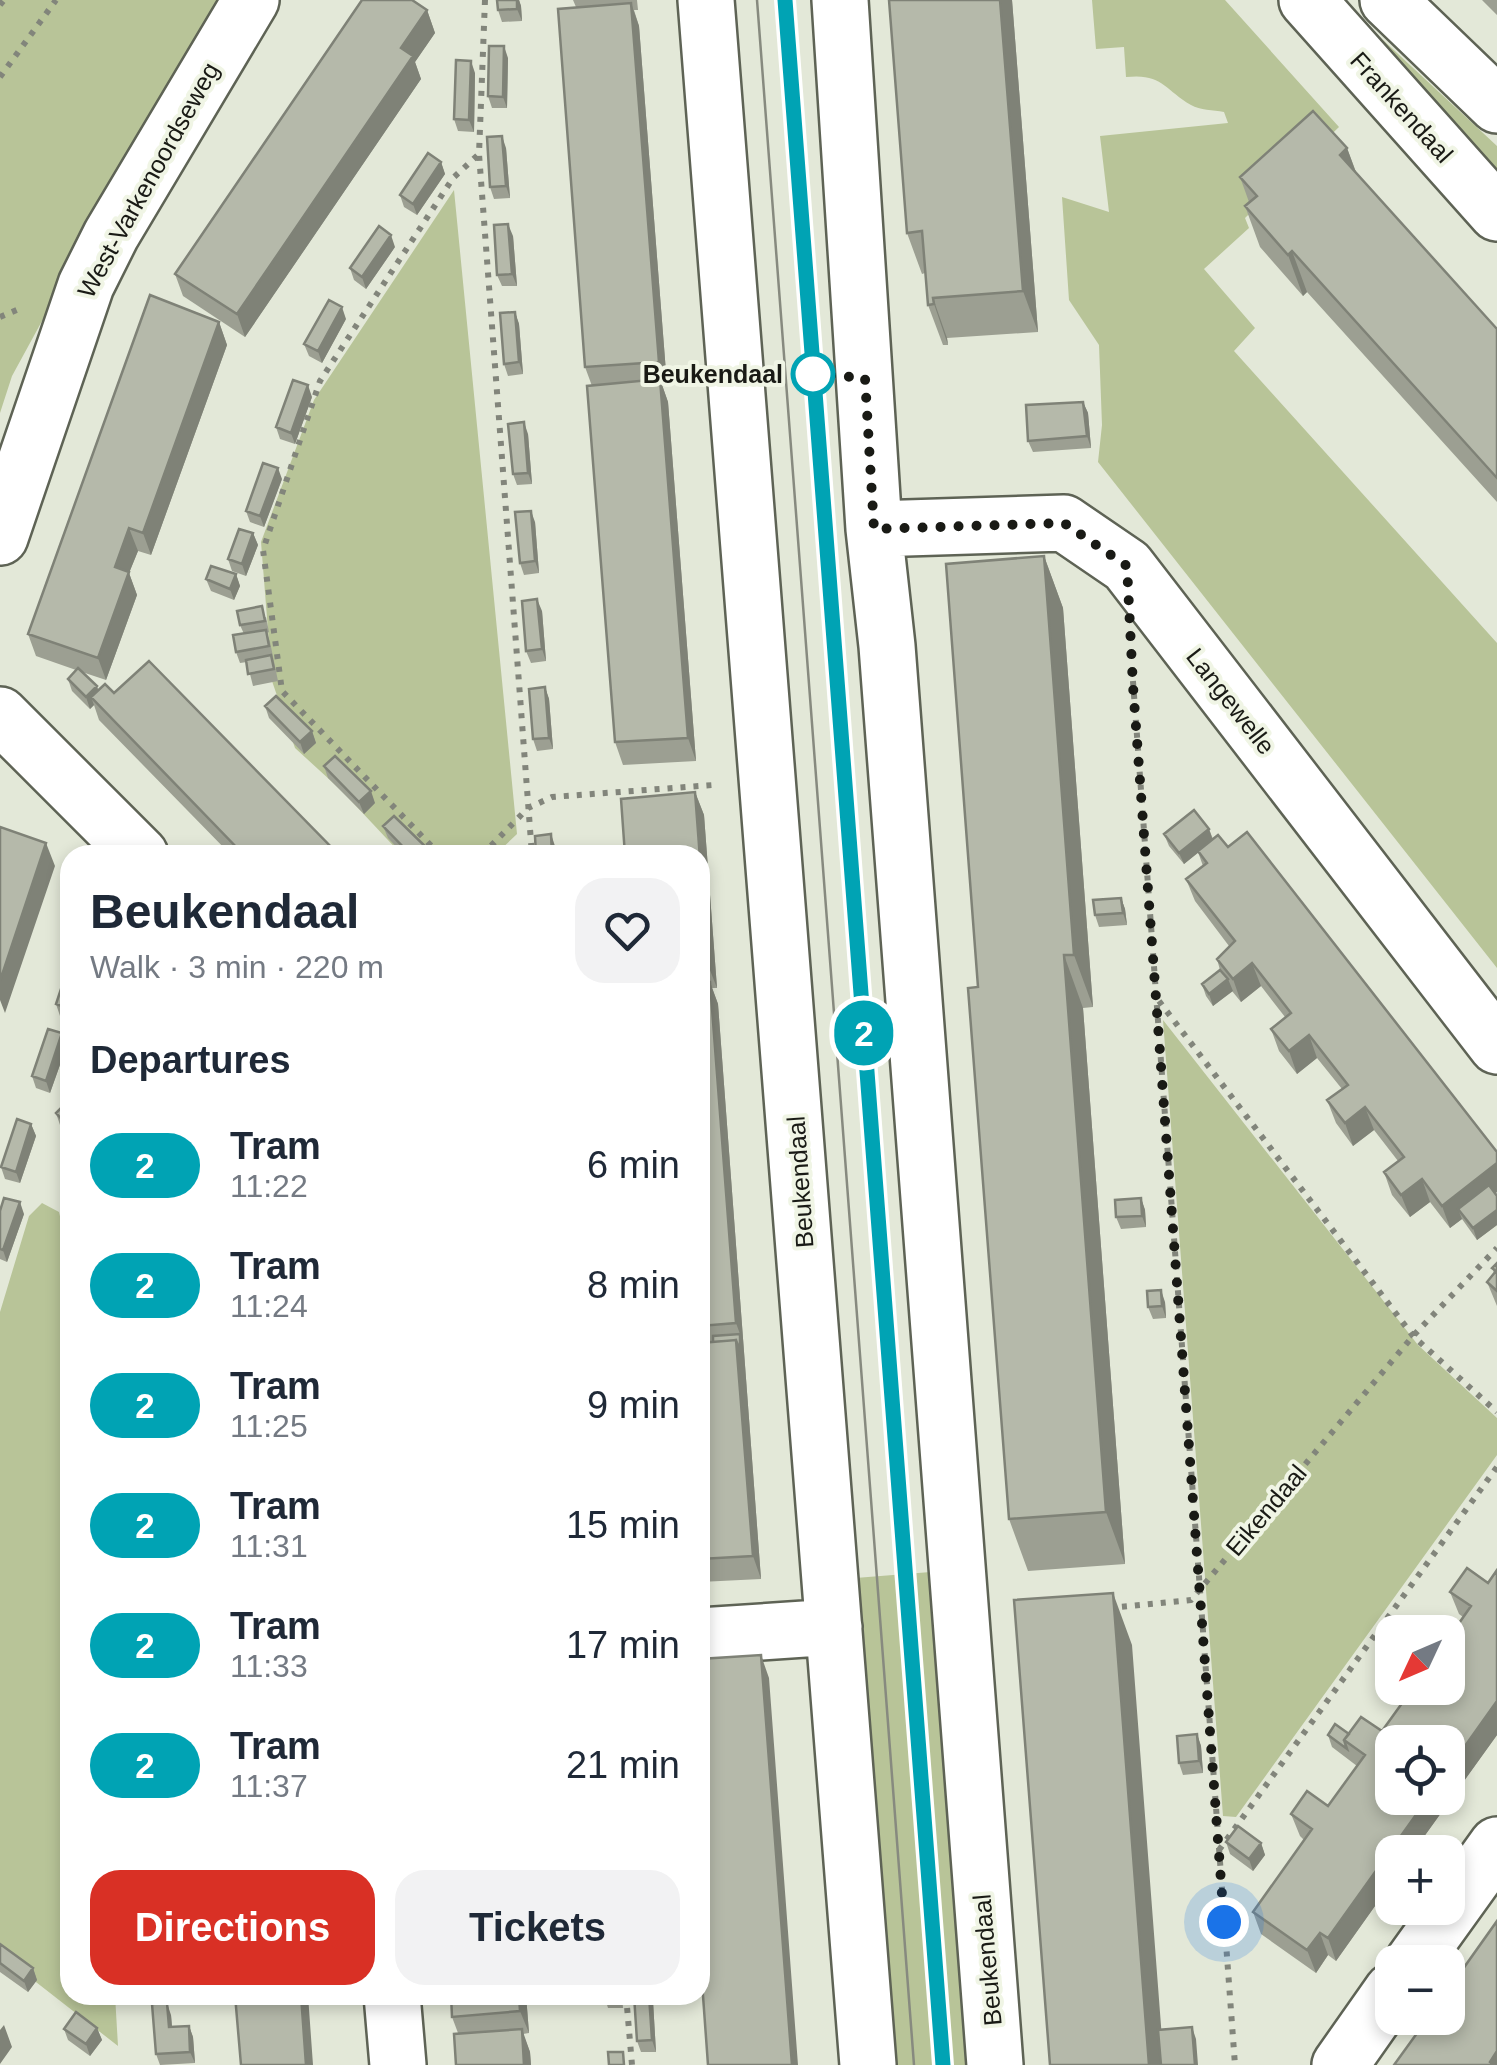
<!DOCTYPE html>
<html lang="en">
<head>
<meta charset="utf-8">
<style>
  :root { --surface:#fff; --page:#f2f2f3; --text:#1f2937; --muted:#747a83; --accent:#d93025 }
  body { margin:0; font-family:Arial,sans-serif; background:var(--page); color:var(--text); height:100vh; display:flex; flex-direction:column; font-size:38px; white-space:nowrap }
  * { box-sizing:border-box; margin:0 }
  p { font-size:32px; color:var(--muted) }
  .icon { flex:none; width:55px; height:55px; fill:none; stroke:currentColor; stroke-width:2; stroke-linecap:round; stroke-linejoin:round }
  .map { position:relative; flex:1; overflow:hidden }
  .sheet { position:absolute; left:60px; top:845px; width:650px; height:1160px; display:flex; flex-direction:column; background:var(--surface); border-radius:30px; box-shadow:0 5px 15px #0003 }
  .sheet>* { flex:none }
  .badge { padding:0 20px; border-radius:32px; font-size:35px; line-height:65px }
  .needle { width:65px; rotate:226deg }
  .buttons { position:absolute; left:1375px; top:1615px; display:grid; gap:20px }
  .buttons a { display:grid; place-items:center; width:90px; height:90px; border-radius:20px; background:var(--surface); box-shadow:0 5px 15px #0003; font-size:50px }
  .you { position:absolute; width:50px; height:50px; margin:-25px; border:8px solid #fff; border-radius:50%; background:#1a73e8; box-shadow:0 0 0 15px #1a73e833 }
  .map>.badge { position:absolute; translate:-50% -50%; box-shadow:0 0 0 5px #fff }
  h2 { padding:0 30px; font-size:38px; line-height:90px }
  .round { display:grid; place-items:center; flex:none; width:105px; height:105px; border-radius:30px; background:var(--page) }
  .summary { display:flex; align-items:center; justify-content:space-between; height:170px; padding:0 30px }
  h1 { font-size:48px; font-weight:700; line-height:75px }
  .button { display:flex; gap:20px; margin-top:auto; padding:20px 30px }
  .button a { flex:1; height:115px; border-radius:30px; background:var(--accent); color:#fff; font-size:40px; font-weight:700; line-height:115px; text-align:center }
  .button a+a { background:var(--page); color:var(--text) }
  ul { padding:0; list-style:none }
  li { display:flex; align-items:center; gap:30px; height:120px; padding:0 30px }
  li div { flex:1 }
  li b { display:block; font-size:38px }
  li em { font-style:normal }
  li .badge { min-width:110px; font-weight:700; text-align:center }
  .map>svg:first-child { display:block }
</style>
</head>
<body>
<div class="map">
<svg width="1497" height="2065" viewBox="0 0 1497 2065">
  <rect width="100%" height="100%" fill="#e3e8d8"/>
  <!-- green -->
  <path fill="#b8c498" d="M0,0H217L12,376L0,413Z
    M1092,0H1225L1339,127L1245,218L1249,228L1204,269L1255,328L1234,351L1497,643V968L1098,462L1102,425L1099,345L1069,300L1062,197L1109,212L1100,136L1228,123L1224,112C1213,110 1200,110 1191,105C1164,89 1162,73 1126,77L1124,47L1096,49Z
    M1340,0L1497,146V189Z
    M454,190L517,834L495,855H402L342,791L295,748L272,681L261,542L314,400Z
    M1163,1020L1418,1345L1497,1418V1455L1236,1817L1223,1816Z
    M42,1203L59,1212L70,1258V1995H115L118,2046L0,1954V1312L29,1216Z
    M943,1571L982,2065H881L843,1579Z"/>
  <g fill="none" stroke-linecap="round" stroke-linejoin="round">
    <defs>
      <path id="minor" d="M706,0L868,2065
        M840,0L874,529L887,646L995,2065
        M1307,0L1497,213
        M1388,0L1497,105
        M874,529L1064,523L1127,566L1497,1046
        M0,537L86,285L111,235L251,0
        M0,715L140,855
        M700,1636L834,1627
        M1413,1962L1497,1845
        M392,1995L398,2065
        M1340,2065L1392,1991"/>
    </defs>
    <!-- minor casing -->
    <use href="#minor" stroke="#5e6355" stroke-width="60"/>
    <!-- path -->
    <path stroke="#82857b" stroke-width="6" stroke-dasharray="5 8" stroke-linecap="butt" d="M485,0L479,154L532,855
      M0,5L4,0
      M0,77L56,0
      M0,317L19,309
      M1132,668L1235,2065
      M440,855L282,691L263,550L320,381L453,178L479,154
      M482,855L528,808L552,797L713,785
      M1159,1001L1413,1336L1497,1412
      M1109,1608L1191,1600L1413,1336L1497,1248
      M1219,1850L1497,1467
      M626,1995L632,2065"/>
    <!-- minor -->
    <use href="#minor" stroke="#fff" stroke-width="55"/>
    <!-- tram -->
    <path stroke="#878a7f" stroke-width="2.5" d="M757,0L914,2065
      M785,0L943,2065"/>
  </g>
  <!-- wall -->
  <path fill="#9c9f92" d="M497,0H519L521,6L522,21L502,22L498,10Z
    M573,0H637L638,10H634L639,26L667,385H662L668,402L696,761L623,765L615,742L592,386L585,367L576,7Z
    M1012,0L1038,332L947,338L948,345H943L928,305L925,273L922,274L907,233Z
    M1482,0H1497V15Z
    M427,10L435,33L415,62L421,79L245,337L183,296L175,274Z
    M508,58L507,108H492L488,96Z
    M475,73L474,132L458,131L454,119Z
    M506,148L510,198L494,199L490,187Z
    M1347,148L1356,172L1497,329V502L1307,292L1303,296L1260,247L1245,206L1249,202L1240,177Z
    M441,162L445,174L417,215L404,207L400,195Z
    M513,236L517,286H502L497,275Z
    M395,247L366,289L354,280L350,268Z
    M515,312L519,324L523,374L508,376L504,364Z
    M346,319L322,363L309,356L304,344Z
    M219,322L227,345L151,555L138,551L129,573L137,595L106,680L82,672L98,690L114,693L339,855H231L99,720L94,705L90,709L72,691L68,679L76,670L36,656L28,634Z
    M312,397L295,444L280,439L276,427Z
    M1083,402L1088,413L1091,448L1033,452L1028,441Z
    M528,434L532,484L517,485L513,474Z
    M282,479L264,527L250,522L246,511Z
    M535,522L539,573L524,575L520,563Z
    M253,533L258,545L246,576L232,571L228,559Z
    M1044,556L1063,608L1093,1007L1083,1008L1125,1564L1028,1571L1009,1519L978,987Z
    M236,574L240,586L234,600L211,591L206,579Z
    M542,611L546,661L531,663L526,651Z
    M266,617L269,632L267,633L270,642L278,681L253,686L247,662L240,663L236,652L244,634L240,625Z
    M545,687L549,699L553,749L537,751L533,739Z
    M265,706L312,731L316,743L304,754L269,718Z
    M324,766L375,803L364,814L328,778Z
    M695,792L704,815L717,988H712L718,1004L761,1579L700,1582V855Z
    M383,826L430,851L431,855H404L388,838Z
    M1209,829L1213,839L1497,1152V1192L1495,1193L1497,1196V1225L1477,1240L1462,1219L1450,1228L1430,1202L1410,1217L1392,1195L1384,1172L1398,1161L1374,1130L1353,1146L1336,1123L1327,1100L1342,1089L1317,1058L1297,1074L1279,1051L1271,1029L1285,1017L1261,986L1241,1002L1232,991L1213,1006L1206,996L1202,984L1220,970L1217,959L1229,946L1195,901L1186,879L1203,866L1198,852L1184,864L1169,846L1164,834Z
    M1121,898L1125,909L1127,925L1099,927L1095,915Z
    M70,962V1019L60,1016L56,1004Z
    M67,1045L50,1093L36,1088L32,1076Z
    M70,1099V1135L60,1125L56,1113Z
    M31,1124L36,1136L20,1183L5,1179L1,1167Z
    M1141,1198L1145,1210L1146,1227L1121,1229L1116,1217Z
    M0,1211L24,1214L7,1262L0,1259Z
    M1497,1263V1306L1487,1282L1494,1273L1492,1268Z
    M1165,1302L1166,1318L1153,1319L1148,1307Z
    M1467,1568L1497,1735L1413,1852H1392V1882L1336,1961L1328,1955L1316,1973L1261,1934L1253,1912L1304,1840L1300,1836L1291,1814L1328,1806L1357,1766L1332,1747L1328,1735L1382,1731L1410,1692L1405,1688H1448L1463,1617L1459,1614L1450,1592Z
    M1197,1734L1201,1746L1203,1773L1183,1775L1179,1763Z
    M1226,1842L1261,1843L1265,1855L1253,1871L1230,1854Z
    M0,1944L33,1968L37,1980L28,1992L0,1972Z
    M451,1995H526L529,2033L523,2034L530,2052L531,2065H456L458,2033L452,2017Z
    M604,1995H622L623,2008H608Z
    M634,1995H651L653,2001L656,2052H641L637,2041Z
    M171,2015L172,2027L189,2026L193,2037L195,2063L160,2065L156,2054Z
    M97,2028L102,2040L90,2056L68,2040L64,2029Z"/>
  <!-- shaded-wall -->
  <path fill="#7f8277" d="M517,0H519L521,6L522,21L517,9Z
    M1000,0H1012L1038,332L1023,291Z
    M631,3L639,26L667,385L659,362Z
    M427,10L435,33L415,62L421,79L245,337L237,314L401,48Z
    M504,46L508,58L507,108L503,97Z
    M471,61L475,73L474,132L469,120Z
    M502,136L506,148L510,198L506,186Z
    M1347,148L1362,189L1340,155Z
    M441,162L445,174L417,215L413,204Z
    M508,224L513,236L517,286L512,274Z
    M391,235L395,247L366,289L362,277Z
    M1292,251L1307,292L1303,296L1288,255Z
    M933,298L947,338L948,345L934,304Z
    M342,307L346,319L322,363L318,351Z
    M515,312L519,324L523,374L519,362Z
    M219,322L227,345L151,555L143,533Z
    M660,379L668,402L696,761L688,738Z
    M308,385L312,397L295,444L291,433Z
    M1083,402L1088,413L1091,448L1087,436Z
    M524,422L528,434L532,484L528,473Z
    M278,468L282,479L264,527L260,516Z
    M531,511L535,522L539,573L535,561Z
    M129,528L138,551L129,573L137,595L106,680L98,658L115,567Z
    M253,533L258,545L246,576L242,564Z
    M1044,556L1063,608L1093,1007L1074,955Z
    M236,574L240,586L234,600L230,589Z
    M537,599L542,611L546,661L542,649Z
    M97,686L101,698L91,697L94,705L90,709L86,697Z
    M545,687L549,699L553,749L549,738Z
    M312,731L316,743L304,754L300,742Z
    M371,791L375,803L364,814L359,802Z
    M695,792L704,815L717,988L708,965Z
    M1209,829L1213,841L1184,864L1179,853Z
    M551,834L555,846L556,855H552Z
    M46,843L55,866L5,1013L0,1000V981Z
    M1121,898L1125,909L1127,925L1123,913Z
    M1064,955L1083,1008L1125,1564L1106,1512Z
    M1252,963L1261,986L1241,1002L1233,979Z
    M1228,979L1233,991L1213,1006L1209,994Z
    M710,982L718,1004L761,1579L753,1556L736,1340L740,1334L736,1323Z
    M62,1033L67,1045L50,1093L46,1081Z
    M1309,1035L1317,1058L1297,1074L1289,1051Z
    M1365,1107L1374,1130L1353,1146L1345,1123Z
    M31,1124L36,1136L20,1183L16,1172Z
    M1497,1163V1192L1464,1217L1458,1209L1462,1219L1450,1228L1442,1206Z
    M1422,1179L1430,1202L1410,1217L1401,1195Z
    M1141,1198L1145,1210L1146,1227L1142,1216Z
    M20,1202L24,1214L7,1262L3,1250Z
    M1497,1210V1225L1477,1240L1473,1228Z
    M1161,1290L1165,1302L1166,1318L1162,1306Z
    M1113,1593L1132,1645L1164,2065H1149Z
    M761,1655L769,1678L798,2065H792Z
    M1497,1701V1735L1413,1852H1392V1882L1336,1961L1328,1938L1428,1798H1448V1770Z
    M1197,1734L1201,1746L1203,1773L1199,1761Z
    M1261,1843L1265,1855L1253,1871L1249,1859Z
    M1320,1933L1328,1955L1316,1973L1307,1950Z
    M33,1968L37,1980L28,1992L24,1981Z
    M301,1995H308L313,2065H306Z
    M519,1995H526L529,2033L520,2011Z
    M649,1995H651L653,2001L656,2052L652,2040Z
    M167,2003L171,2015L173,2039L169,2027Z
    M4,2025L12,2047L0,2064V2030Z
    M189,2026L193,2037L195,2063L190,2052Z
    M1192,2027L1196,2039L1198,2065H1195Z
    M97,2028L102,2040L90,2056L86,2044Z
    M522,2029L530,2052L531,2065H524Z
    M1497,2051V2065H1491L1490,2062Z"/>
  <!-- building -->
  <path fill="#b5b9aa" stroke="#7f8277" stroke-width="2.5" d="M362,0H412L427,10L401,48L413,56L237,314L175,274Z
    M497,0H517V9L498,10Z
    M889,0H1000L1023,291L933,298L934,304L928,305L922,231L907,233Z
    M631,3L659,362L585,367L558,9Z
    M489,46H504L503,97L488,96Z
    M456,60L471,61L469,120L454,119Z
    M1313,111L1347,148L1340,155L1497,329V478L1292,251L1288,255L1245,206L1257,196L1240,177Z
    M502,136L506,186L490,187L487,137Z
    M428,153L441,162L413,204L400,195Z
    M508,224L512,274L497,275L494,225Z
    M379,226L391,235L362,277L350,268Z
    M150,295L219,322L143,533L129,528L115,567L129,572L98,658L28,634Z
    M329,300L342,307L318,351L304,344Z
    M515,312L519,362L504,364L500,313Z
    M660,379L688,738L615,742L587,386Z
    M293,380L308,385L291,433L276,427Z
    M1083,402L1087,436L1028,441L1026,405Z
    M524,422L528,473L513,474L508,424Z
    M263,463L278,468L260,516L246,511Z
    M531,511L535,561L520,563L515,512Z
    M239,529L253,533L242,564L228,559Z
    M1044,556L1074,955H1064L1106,1512L1009,1519L968,988L978,987L946,564Z
    M211,566L236,574L230,589L206,579Z
    M537,599L542,649L526,651L522,601Z
    M262,606L265,621L240,625L237,611Z
    M266,630L269,646L236,652L233,635Z
    M271,655L274,669L248,674L246,660Z
    M149,661L339,855H244L91,697L105,684L114,693Z
    M78,668L97,686L86,697L68,679Z
    M545,687L549,738L533,739L529,689Z
    M276,696L312,731L300,742L265,706Z
    M335,756L371,791L359,802L324,766Z
    M695,792L708,965L700,966V855H625L621,799Z
    M1194,810L1209,829L1179,853L1164,834Z
    M394,816L430,851L426,855H411L383,826Z
    M0,827L46,843L0,981Z
    M1247,832L1497,1152V1163L1442,1206L1422,1179L1401,1195L1384,1172L1404,1157L1365,1107L1345,1123L1327,1100L1348,1085L1309,1035L1289,1051L1271,1029L1291,1013L1252,963L1233,979L1217,959L1235,941L1186,879L1207,863L1198,851L1218,835L1228,847Z
    M551,834L552,855H536L535,836Z
    M1121,898L1123,913L1095,915L1093,900Z
    M70,962V1009L56,1004Z
    M1220,970L1228,979L1209,994L1202,984Z
    M700,982H710L736,1323L700,1326Z
    M48,1029L62,1033L46,1081L32,1076Z
    M70,1099V1128L56,1113Z
    M17,1119L31,1124L16,1172L1,1167Z
    M1489,1185L1497,1196V1210L1473,1228L1458,1209Z
    M4,1198L20,1202L3,1250L0,1249V1211Z
    M1141,1198L1142,1216L1116,1217L1115,1200Z
    M1497,1263V1291L1487,1282L1496,1271L1492,1268Z
    M1161,1290L1162,1306L1148,1307L1147,1291Z
    M740,1334V1351L736,1340L713,1342V1336Z
    M736,1340L753,1556L700,1559V1343Z
    M1467,1568L1488,1583L1497,1570V1701L1448,1770V1742H1392V1798H1428L1328,1938L1320,1933L1307,1950L1253,1912L1312,1829L1291,1814L1307,1791L1328,1806L1365,1755L1344,1740L1361,1717L1382,1731L1413,1688H1448V1639L1471,1606L1450,1592Z
    M1113,1593L1149,2065H1050L1014,1600Z
    M761,1655L792,2065H708L700,1954V1659Z
    M1335,1724L1349,1734L1344,1740L1347,1749L1328,1735Z
    M1197,1734L1199,1761L1179,1763L1177,1736Z
    M1238,1826L1261,1843L1249,1859L1226,1842Z
    M1497,1921V2051L1490,2062L1494,2065H1394L1428,2018H1448V1990Z
    M0,1944L33,1968L24,1981L0,1963Z
    M235,1995H301L306,2065H241Z
    M451,1995H519L520,2011L452,2017Z
    M634,1995H649L652,2040L637,2041Z
    M167,2003L169,2027L189,2026L190,2052L156,2054L152,2004Z
    M76,2012L97,2028L86,2044L64,2029Z
    M1192,2027L1195,2065H1161L1158,2030Z
    M522,2029L524,2065H456L454,2034Z
    M608,2052H623L624,2065H609Z"/>
  <g fill="none" stroke-linecap="round" stroke-linejoin="round">
    <defs>
      <path id="line" d="M785,0L943,2065"/>
    </defs>
    <!-- line casing -->
    <use href="#line" stroke="#fff" stroke-width="22"/>
    <!-- line -->
    <use href="#line" stroke="#00a3b4" stroke-width="15"/>
    <!-- walk -->
    <path stroke="#191a15" stroke-width="10" stroke-dasharray="0 18" d="M813,374L865,378L874,529L1064,523L1127,566L1133,686L1224,1922"/>
  </g>
  <!-- markers -->
  <circle fill="#fff" stroke="#00a3b4" stroke-width="5" cx="813" cy="374" r="20"/>
  <g text-anchor="middle" stroke-width="8" stroke-linejoin="round" paint-order="stroke">
    <!-- street labels -->
    <g font-size="25" fill="#191a15" stroke="#f0f5e5">
      <text transform="translate(1402 107) rotate(48)" y="9">Frankendaal</text>
      <text transform="translate(148 180) rotate(-61)" y="9">West-Varkenoordseweg</text>
      <text transform="translate(1231 701) rotate(52)" y="9">Langewelle</text>
      <text transform="translate(800 1182) rotate(-94)" y="9">Beukendaal</text>
      <text transform="translate(1266 1510) rotate(-50)" y="9">Eikendaal</text>
      <text transform="translate(987 1960) rotate(-95)" y="9">Beukendaal</text>
    </g>
    <!-- stop labels -->
    <g font-size="25" font-weight="bold" fill="#191a15" stroke="#f0f5e5" text-anchor="end">
      <text x="783" y="383">Beukendaal</text>
    </g>
  </g>
</svg>
<div class="buttons">
<a><svg class="needle" viewBox="-14 -14 28 28"><path d="M0-13l5 13h-10z" fill="#e53935"/><path d="M0 13l5-13h-10z" fill="#747a83"/></svg></a>
<a><svg class="icon" aria-label="locate" viewBox="0 0 24 24"><circle cx="12" cy="12" r="6"/><path d="M12 2v4M12 18v4M2 12h4M18 12h4"/></svg></a>
<a>+</a>
<a>−</a>
</div>
<div class="you" style="left:1224px;top:1922px"></div>
<b class="badge" style="left:864px;top:1033px;background:#00a3b4;color:#fff">2</b>
<section class="sheet">
<div class="summary"><div><h1>Beukendaal</h1><p>Walk · 3 min · 220 m</p></div><a class="round"><svg class="icon" aria-label="heart" viewBox="0 0 24 24"><path d="M12 20l-8-8c-3-5 5-10 8-4 3-6 11-1 8 4z"/></svg></a></div>
<h2>Departures</h2>
<ul>
<li><span class="badge" style="background:#00a3b4;color:#fff">2</span><div><b>Tram</b><p>11:22</p></div><em>6 min</em></li>
<li><span class="badge" style="background:#00a3b4;color:#fff">2</span><div><b>Tram</b><p>11:24</p></div><em>8 min</em></li>
<li><span class="badge" style="background:#00a3b4;color:#fff">2</span><div><b>Tram</b><p>11:25</p></div><em>9 min</em></li>
<li><span class="badge" style="background:#00a3b4;color:#fff">2</span><div><b>Tram</b><p>11:31</p></div><em>15 min</em></li>
<li><span class="badge" style="background:#00a3b4;color:#fff">2</span><div><b>Tram</b><p>11:33</p></div><em>17 min</em></li>
<li><span class="badge" style="background:#00a3b4;color:#fff">2</span><div><b>Tram</b><p>11:37</p></div><em>21 min</em></li>
</ul>
<div class="button"><a>Directions</a><a>Tickets</a></div>
</section>
</div>
</body>
</html>
